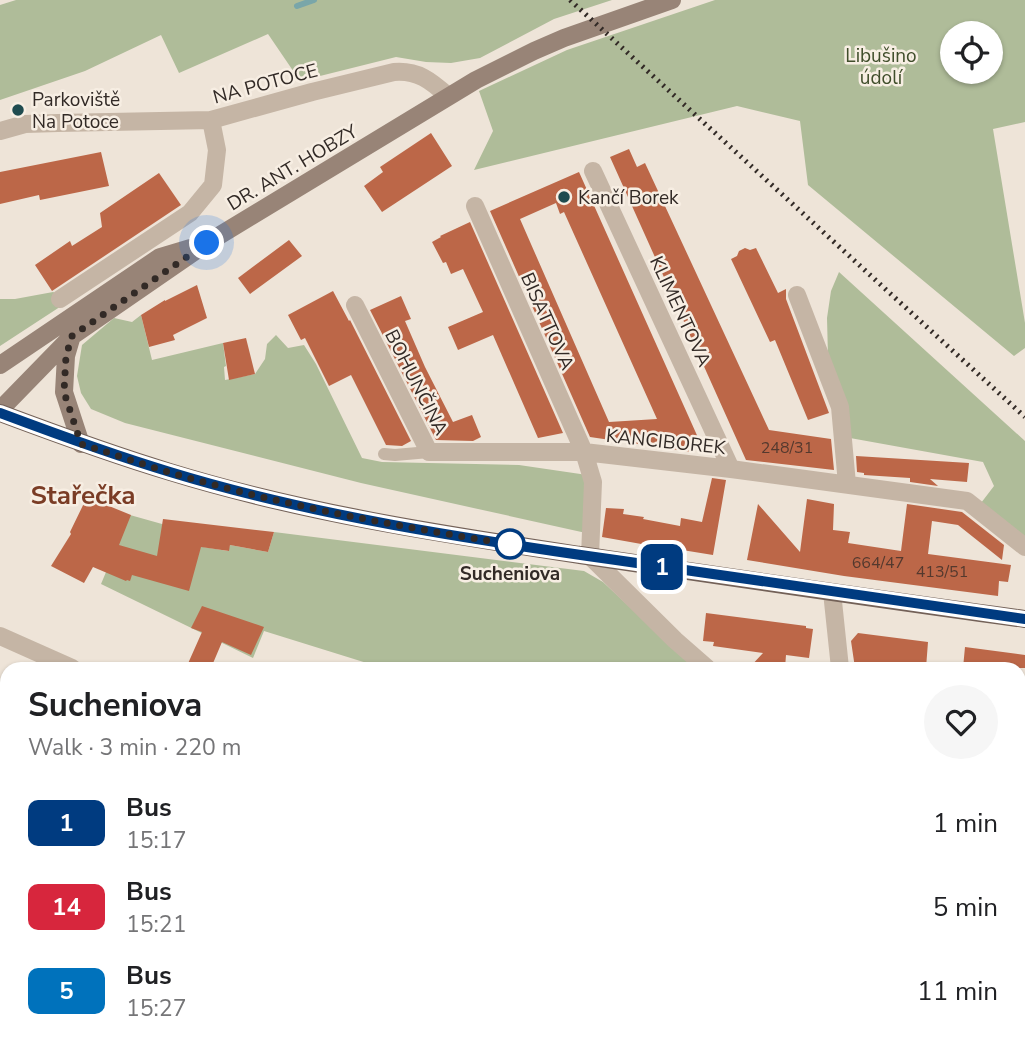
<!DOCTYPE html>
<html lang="en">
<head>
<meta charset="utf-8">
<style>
  :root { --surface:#fff; --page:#f6f6f6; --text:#202124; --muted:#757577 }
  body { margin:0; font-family:"Nunito Sans",sans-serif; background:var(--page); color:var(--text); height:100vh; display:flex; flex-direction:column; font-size:26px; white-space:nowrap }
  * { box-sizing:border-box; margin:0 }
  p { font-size:23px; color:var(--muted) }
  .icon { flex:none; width:38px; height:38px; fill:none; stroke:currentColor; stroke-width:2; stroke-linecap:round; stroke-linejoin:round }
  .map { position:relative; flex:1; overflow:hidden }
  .drawer { position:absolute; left:0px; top:662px; width:1026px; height:387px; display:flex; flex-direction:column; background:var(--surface); border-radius:21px 21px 0 0; box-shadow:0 2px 5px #0004 }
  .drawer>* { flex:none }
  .badge { padding:0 14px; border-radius:10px; font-size:24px; line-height:46px }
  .tools { position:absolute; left:940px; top:21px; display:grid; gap:14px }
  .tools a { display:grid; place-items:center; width:63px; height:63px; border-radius:50%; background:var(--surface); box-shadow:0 2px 5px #0004; font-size:35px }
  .you { position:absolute; width:35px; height:35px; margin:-18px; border:5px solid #fff; border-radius:50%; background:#1a73e8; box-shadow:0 0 0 10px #1a73e833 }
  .map>.badge { position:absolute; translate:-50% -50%; box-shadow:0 0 0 4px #fff }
  .round { display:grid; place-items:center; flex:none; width:74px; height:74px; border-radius:37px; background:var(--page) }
  .head { display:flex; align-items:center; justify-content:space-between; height:119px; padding:0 28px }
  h1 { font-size:33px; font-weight:700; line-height:52px }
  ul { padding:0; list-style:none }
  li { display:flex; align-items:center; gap:21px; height:84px; padding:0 28px }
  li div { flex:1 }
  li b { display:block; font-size:26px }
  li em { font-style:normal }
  li .badge { min-width:77px; font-weight:700; text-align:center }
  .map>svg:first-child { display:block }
</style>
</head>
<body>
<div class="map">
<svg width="1025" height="1047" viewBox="0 0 1025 1047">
  <rect width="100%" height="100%" fill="#eee4d8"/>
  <!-- green -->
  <path fill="#afbc99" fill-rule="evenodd" d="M16,0H612L554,19L480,58L451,63L426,62L396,57L300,81L268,34L179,73L161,35L85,71L0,100V5Z
    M715,0H1025V122L993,129L1025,323V348L1014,356L808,185L800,121L737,106L474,170L493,131L479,91L567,50ZM952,33H990V72H952Z
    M839,272L1025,441V541L981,503L994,486L983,462L850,438L829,396L827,318L831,291Z
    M53,292L72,299L0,346V299H15Z
    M141,315L152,360L223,343L226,366L224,367L225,380L255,374L265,359L267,344L276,335L288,348L304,345L316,364L362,458L382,462L519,465L594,476L586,533L361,483L125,423L91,409L81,393L77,376L82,345L114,318L132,322Z
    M130,515L162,524L197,546L228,551L230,545L268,552L274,532L584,571L603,582L695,668H401L370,664L264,631L253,658L101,584Z
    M4,882L7,883V970L0,967V884Z
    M1019,987L1025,990V1047H848L837,1041H1018Z
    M140,1041H415L433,1047H136Z"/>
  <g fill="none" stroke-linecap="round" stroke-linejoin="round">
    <!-- stream -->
    <path stroke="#79a6a9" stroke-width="6" d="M297,6L314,0"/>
  </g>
  <!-- building -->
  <path fill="#bc6748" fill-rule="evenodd" d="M431,133L452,166L382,212L364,186L383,172L380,167Z
    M629,149L637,167L645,163L769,430L831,439L834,470L746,460L610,157Z
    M101,152L109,186L40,200L39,195L0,204V172Z
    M579,172L700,442L692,452L590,437L490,211ZM556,203L560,214L564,212L657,419L609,422L520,219Z
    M159,173L181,205L52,291L35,265L70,241L72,246L102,227L100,213Z
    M470,222L563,433L538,438L493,335L458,350L448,327L483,312L463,269L451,274L446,262L443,263L432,242L441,237L440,236Z
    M289,240L302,256L250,294L238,278Z
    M745,248L750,250L756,248L778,293L786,289V299L829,413L808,420L775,340L770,342L731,259L737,256L739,251Z
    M197,285L207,318L173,335L175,340L149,347L141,315L165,300V301Z
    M333,291L349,321L350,320L411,441L402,446L386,445L351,375L329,386L305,338L301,340L288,315Z
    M401,296L411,319L405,321L425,367L453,422L472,415L481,437L473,441L436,440L370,310Z
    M246,338L255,374L229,380L223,343Z
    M856,456L969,463L967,482L930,479L938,486L910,482V478L864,475V473L857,472Z
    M712,478L726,480L713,555L676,549L675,550L602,537L606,508L624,509L623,514L644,517L643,519L680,526L681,518L702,522Z
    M87,497L131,515L119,545L157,556L163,519L274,532L268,552L230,545L229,551L201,547L189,591L132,575L130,581L127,580L126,581L93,567L84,583L51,566L71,534L70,532Z
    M807,499L834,504L833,530L850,532L848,543L901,551L907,504L962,512L1004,545L1002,560L958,525L932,521L928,554L1011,565L1008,582L999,581L998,596L844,576L747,560L758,504L800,552Z
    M202,606L264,627L251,655L222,642L211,668H186L202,632L191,628Z
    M706,613L806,626V628L813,629L809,658L786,655L785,668H749L763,653L713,646L714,642L703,641Z
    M858,633L928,642L926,668H855L851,641Z
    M965,647L1025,655V668H963Z"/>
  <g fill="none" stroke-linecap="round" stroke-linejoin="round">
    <!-- service -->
    <path stroke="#c5b5a5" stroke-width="12" d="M384,454L395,455L429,452
      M0,1001L7,1004
      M85,1041L97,1047"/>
    <!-- minor -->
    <path stroke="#c5b5a5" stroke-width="18" d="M0,131L25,124L58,123L211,120L312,92L394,72C418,70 431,81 448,96
      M593,171L731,469
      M475,206L584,452L593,482L590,556
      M797,295L840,407L847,484
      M60,299L190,213L213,185L217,150L211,120
      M355,305L429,452H584L731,469L967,501L1025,547
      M590,556L675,640L707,668
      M832,592L840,668
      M0,636L72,668
      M0,796L7,780
      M1018,866L1025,870
      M1018,929L1025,932
      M890,1041L902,1047
      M587,1047L589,1041"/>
    <!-- secondary -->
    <path stroke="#988477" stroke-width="18" d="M71,339L66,356L64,392L81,444
      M0,365L160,257L190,248
      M0,410L72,336L207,243L476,80L534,51L564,38L672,0"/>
    <!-- primary -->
    <path stroke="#736158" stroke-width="18" d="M0,413C56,434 113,455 170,472C303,513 442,534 580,555C728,577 876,599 1025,619"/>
    <!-- rail -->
    <path stroke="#322a26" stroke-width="5" stroke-dasharray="2 5" stroke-linecap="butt" d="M570,0L1025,417"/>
  </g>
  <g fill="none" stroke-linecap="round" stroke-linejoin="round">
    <defs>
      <path id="line" d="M0,413C56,434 113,455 170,472C314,516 468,539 616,560C753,580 889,600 1025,619"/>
    </defs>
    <!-- line casing -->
    <use href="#line" stroke="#fff" stroke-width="16"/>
    <!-- line -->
    <use href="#line" stroke="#003b80" stroke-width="10"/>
    <!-- walk -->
    <path stroke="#322a26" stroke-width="7" stroke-dasharray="0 12.6" d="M207,243L72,336L66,356L64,392L81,444C111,453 141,464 172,473C284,506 400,527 515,545L510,544"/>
  </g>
  <!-- markers -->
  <g fill="#1f4b4f" stroke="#f7eee3" stroke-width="2.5">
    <circle cx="18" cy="110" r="7"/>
    <circle cx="564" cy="197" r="7"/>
  </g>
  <circle fill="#fff" stroke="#003b80" stroke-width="3.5" cx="510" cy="544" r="14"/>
  <g text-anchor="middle" stroke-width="5" stroke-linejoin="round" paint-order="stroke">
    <!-- number labels -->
    <g font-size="16" fill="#54392e">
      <text x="787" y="453">248/31</text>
      <text x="878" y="568">664/47</text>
      <text x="942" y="577">413/51</text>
    </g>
    <!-- park labels -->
    <g font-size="19" fill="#404e2b" stroke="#f7eee3">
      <text x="881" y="62">Libušino<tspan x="881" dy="22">údolí</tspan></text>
    </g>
    <!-- street labels -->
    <g font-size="19" fill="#322a26" stroke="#f7eee3">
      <text transform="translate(265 83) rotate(-15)" y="7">NA POTOCE</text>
      <text transform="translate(292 167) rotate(-31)" y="7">DR. ANT. HOBZY</text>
      <text transform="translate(681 311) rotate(65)" y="7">KLIMENTOVA</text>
      <text transform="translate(548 321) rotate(66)" y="7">BISATTOVA</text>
      <text transform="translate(417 382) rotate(63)" y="7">BOHUNČINA</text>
      <text transform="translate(666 441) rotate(6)" y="7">KANCIBOREK</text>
    </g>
    <!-- poi labels -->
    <g font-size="19" fill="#322a26" stroke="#f7eee3" text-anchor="start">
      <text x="32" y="106">Parkoviště<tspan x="32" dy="22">Na Potoce</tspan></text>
      <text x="578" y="204">Kančí Borek</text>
    </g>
    <!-- stop labels -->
    <g font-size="19" font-weight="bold" fill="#322a26" stroke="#f7eee3">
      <text x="510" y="580">Sucheniova</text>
    </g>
    <!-- district labels -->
    <g font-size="26" font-weight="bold" fill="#7a3c25" stroke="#f7eee3">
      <text x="83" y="504">Stařečka</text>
    </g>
  </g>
</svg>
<div class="tools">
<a><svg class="icon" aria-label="locate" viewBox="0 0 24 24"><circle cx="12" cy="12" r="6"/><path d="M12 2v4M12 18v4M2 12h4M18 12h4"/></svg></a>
</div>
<div class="you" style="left:207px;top:243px"></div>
<b class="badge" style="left:662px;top:567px;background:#003b80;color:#fff">1</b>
<section class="drawer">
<div class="head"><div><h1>Sucheniova</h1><p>Walk · 3 min · 220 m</p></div><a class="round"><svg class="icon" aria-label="heart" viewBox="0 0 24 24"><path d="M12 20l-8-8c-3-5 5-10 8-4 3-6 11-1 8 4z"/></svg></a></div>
<ul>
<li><span class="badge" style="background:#003b80;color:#fff">1</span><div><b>Bus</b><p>15:17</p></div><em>1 min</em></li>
<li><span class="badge" style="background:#d7263d;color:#fff">14</span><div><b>Bus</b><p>15:21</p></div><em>5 min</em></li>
<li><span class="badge" style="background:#0072bc;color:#fff">5</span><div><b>Bus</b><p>15:27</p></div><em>11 min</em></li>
</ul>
</section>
</div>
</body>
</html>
